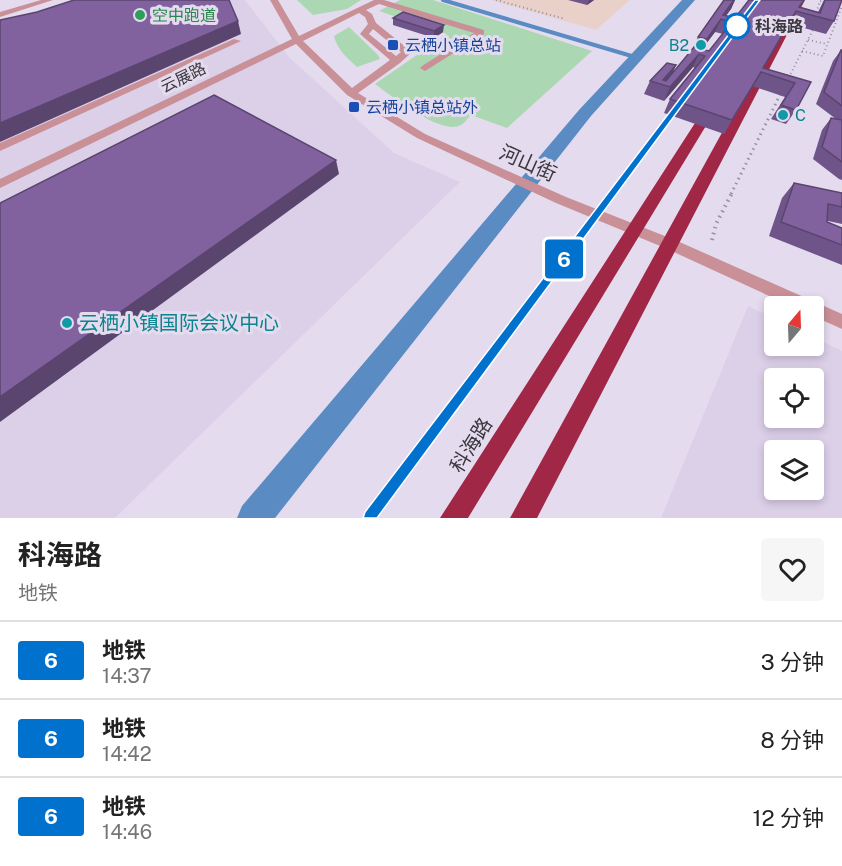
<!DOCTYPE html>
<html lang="zh">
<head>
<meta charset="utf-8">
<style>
  :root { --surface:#fff; --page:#f6f6f6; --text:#222; --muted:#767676; --line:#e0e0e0 }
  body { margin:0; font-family:"Public Sans","Noto Sans SC",sans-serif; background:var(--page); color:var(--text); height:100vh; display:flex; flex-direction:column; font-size:22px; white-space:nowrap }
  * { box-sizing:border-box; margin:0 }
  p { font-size:20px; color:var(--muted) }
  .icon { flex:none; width:33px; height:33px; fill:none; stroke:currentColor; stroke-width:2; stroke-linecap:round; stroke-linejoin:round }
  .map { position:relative; height:518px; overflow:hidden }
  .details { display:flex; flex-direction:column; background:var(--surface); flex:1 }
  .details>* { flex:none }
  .badge { padding:0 12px; border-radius:4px; font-size:21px; line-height:39px }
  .needle { width:39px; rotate:19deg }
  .buttons { position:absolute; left:764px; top:296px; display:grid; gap:12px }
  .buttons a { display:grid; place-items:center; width:60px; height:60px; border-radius:6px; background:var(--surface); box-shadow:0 3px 9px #0003; font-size:30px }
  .map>.badge { position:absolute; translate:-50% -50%; box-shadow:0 0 0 3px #fff }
  .round { display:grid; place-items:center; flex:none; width:63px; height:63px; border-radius:6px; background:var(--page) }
  .overview { display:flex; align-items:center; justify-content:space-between; height:102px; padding:0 18px }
  h1 { font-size:28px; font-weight:700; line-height:45px }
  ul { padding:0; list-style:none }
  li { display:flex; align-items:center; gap:18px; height:78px; padding:0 18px; border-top:2px solid var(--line) }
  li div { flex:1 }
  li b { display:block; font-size:22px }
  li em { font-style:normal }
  li .badge { min-width:66px; font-weight:700; text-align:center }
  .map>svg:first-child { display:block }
</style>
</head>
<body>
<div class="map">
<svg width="842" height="518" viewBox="0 0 842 518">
  <rect width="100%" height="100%" fill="#e4dcee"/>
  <!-- commercial -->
  <path fill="#e9d0c9" d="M491,0H630L596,30Z"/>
  <!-- built -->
  <path fill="#dcd0e9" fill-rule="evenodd" d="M77,0H245L289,57L394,153L460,182L115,518H0V25Z
    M748,306L774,318V345H813V337L842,351V518H661ZM774,378H813V417H774ZM774,450H813V489H774Z"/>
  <!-- green -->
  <path fill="#abd7b2" d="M297,0H361L347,9L313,15Z
    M400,0H433L592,51L507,128L471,115C468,117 465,123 461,125C441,136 392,96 375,84L447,34L379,11Z
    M349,27L378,55L380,59L357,67C347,58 337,49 334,36Z"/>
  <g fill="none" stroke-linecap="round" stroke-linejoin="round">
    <!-- stream -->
    <path stroke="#5a8bc2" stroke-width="4" d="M443,0L635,57"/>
    <!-- canal -->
    <path fill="#5a8bc2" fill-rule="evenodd" d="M682,0H695L591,116L275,518H237L242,506L579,110Z"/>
    <!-- path-far2 -->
    <path stroke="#97919e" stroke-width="2" stroke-dasharray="1 3" stroke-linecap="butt" d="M496,0L565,19
      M815,16L820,1L827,2
      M808,40L827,44
      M802,51L823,56L842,6
      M787,81L815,26"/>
    <!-- path-far1 -->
    <path stroke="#97919e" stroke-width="3" stroke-dasharray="1.5 4" stroke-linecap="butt" d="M731,194L781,93"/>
    <!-- path -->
    <path stroke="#97919e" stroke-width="4" stroke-dasharray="1.5 4.5" stroke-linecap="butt" d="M712,240L716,224L732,193"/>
    <!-- minor -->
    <path fill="#ca9098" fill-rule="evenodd" d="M41,0H53L0,17V12Z
      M270,0H278L299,36L374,0H384L484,30V34L425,71L420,68L422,66L474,33L379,4L366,10L372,14L376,23L412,52L400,63L358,93L425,134L566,197L675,240L842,314V329L813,316V306H791L665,248L556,203L417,138L347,95L296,44L0,188V179L292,39ZM359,13L365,17L368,24L360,34L390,60L352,88L303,41ZM373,29L401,52L396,56L369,34Z
      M234,39L241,41L0,151V143Z"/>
    <!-- highway -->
    <path fill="#a12747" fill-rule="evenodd" d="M795,0H805L537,518H510Z
      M712,102L718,106L468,518H440L706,106Z"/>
  </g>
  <!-- wall -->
  <path fill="#6f5489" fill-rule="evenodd" d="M568,0H594L587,5Z
    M724,0H735L731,9L726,16L735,18L799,7L818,12L824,0H842L834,21L826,34L789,24L763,68L811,82L796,110L786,124L771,119L785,97L752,86L724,134L664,113L670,99L695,68L693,67L664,101L644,94L650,81L676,65L673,72L693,48L698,37ZM715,32L723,34L709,51L702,49Z
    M393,18L443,32L434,38L393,25Z
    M841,50H842V180L839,179L813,159L822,130L831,118L836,119L816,104L833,61Z
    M794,183L842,193V224L828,221L827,222L842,228V265L769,236L782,198Z"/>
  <!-- shaded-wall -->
  <path fill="#5a456f" d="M589,0H594L587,5Z
    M734,0H735L731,9L723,19V15Z
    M721,19L715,32L700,52L707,39Z
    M238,21L241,34L0,142V123Z
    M444,25L443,32L434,38V31Z
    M699,54L693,67L664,101L670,87Z
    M676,65L670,79L661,84L663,80Z
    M336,160L339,174L0,422V397Z"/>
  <!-- building -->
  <path fill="#81629f" stroke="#5a456f" stroke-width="1.5" d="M74,0H229L238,21L0,123V20L37,12Z
    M724,0H734L723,15L735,18L749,0H804L799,7L820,13L825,0H842L834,21L796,11L763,68L811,82L796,110L781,105L795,83L761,72L732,120L670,99L705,56L699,54L670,87L650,81L667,63L676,65L663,80L666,81L694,47L709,51L732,22L721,19L707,39L698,37Z
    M403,12L444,25L434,31L393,18Z
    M841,50H842V106L824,92Z
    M214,95L336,160L0,397V203Z
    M831,118L842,120V162L822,147Z
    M794,183L842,193V207L828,204L827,222L842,228V245L781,222Z"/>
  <!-- line -->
  <path fill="#0072ce" stroke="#fff" stroke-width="1.5" d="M755,0H760L377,518H363L365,512Z"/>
  <!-- markers -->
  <circle fill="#2e9e5b" stroke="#e4dcee" stroke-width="2" cx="140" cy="15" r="6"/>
  <circle fill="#fff" stroke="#0072ce" stroke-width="3" cx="737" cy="26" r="12"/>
  <g fill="#1a4fb4" stroke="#e4dcee" stroke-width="2">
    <rect x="387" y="39" width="12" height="12" rx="3"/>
    <rect x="348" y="101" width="12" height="12" rx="3"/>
  </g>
  <g fill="#0f9aa8" stroke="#e4dcee" stroke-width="2">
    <circle cx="701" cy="45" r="6"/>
    <circle cx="783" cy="115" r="6"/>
    <circle cx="67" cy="323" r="6"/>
  </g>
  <g text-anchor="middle" stroke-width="6" stroke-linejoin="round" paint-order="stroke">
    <!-- far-leisure labels -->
    <g font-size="16" fill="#27864d" stroke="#e4dcee" text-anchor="start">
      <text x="152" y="21">空中跑道</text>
    </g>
    <!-- far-stop labels -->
    <g font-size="16" font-weight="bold" fill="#3b383f" stroke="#e4dcee" text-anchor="start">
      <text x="755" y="32">科海路</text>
    </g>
    <!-- far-transit labels -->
    <g font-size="16" fill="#164399" stroke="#e4dcee" text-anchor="start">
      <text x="405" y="51">云栖小镇总站</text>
      <text x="366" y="113">云栖小镇总站外</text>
    </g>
    <!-- far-culture labels -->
    <g font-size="16" fill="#0d838f" stroke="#e4dcee" text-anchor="end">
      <text x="689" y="51">B2</text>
      <text x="795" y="121" text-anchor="start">C</text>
    </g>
    <!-- far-street labels -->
    <g font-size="16" fill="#3b383f" stroke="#e4dcee">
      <text transform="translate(183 77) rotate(-26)" y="6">云展路</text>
    </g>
    <!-- street labels -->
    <g font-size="20" fill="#3b383f" stroke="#e4dcee">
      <text transform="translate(528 163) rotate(24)" y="7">河山街</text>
      <text transform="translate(471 445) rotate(-58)" y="7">科海路</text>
    </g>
    <!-- culture labels -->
    <g font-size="20" fill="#0d838f" stroke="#e4dcee" text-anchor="start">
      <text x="79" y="330">云栖小镇国际会议中心</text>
    </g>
  </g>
</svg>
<div class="buttons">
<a><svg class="needle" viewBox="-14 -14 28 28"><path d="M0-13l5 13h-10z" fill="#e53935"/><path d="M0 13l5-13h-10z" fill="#767676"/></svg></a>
<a><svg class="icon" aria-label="locate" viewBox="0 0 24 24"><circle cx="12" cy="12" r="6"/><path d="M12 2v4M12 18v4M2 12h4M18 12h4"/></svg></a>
<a><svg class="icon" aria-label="layers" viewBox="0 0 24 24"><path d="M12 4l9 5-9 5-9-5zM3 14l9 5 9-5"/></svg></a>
</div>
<b class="badge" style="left:564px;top:259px;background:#0072ce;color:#fff">6</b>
</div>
<section class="details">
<div class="overview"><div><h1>科海路</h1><p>地铁</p></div><a class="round"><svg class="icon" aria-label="heart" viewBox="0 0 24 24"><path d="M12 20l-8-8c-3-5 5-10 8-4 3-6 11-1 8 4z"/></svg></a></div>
<ul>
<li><span class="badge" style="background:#0072ce;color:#fff">6</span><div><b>地铁</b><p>14:37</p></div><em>3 分钟</em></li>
<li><span class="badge" style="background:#0072ce;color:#fff">6</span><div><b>地铁</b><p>14:42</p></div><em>8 分钟</em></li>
<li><span class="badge" style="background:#0072ce;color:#fff">6</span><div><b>地铁</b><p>14:46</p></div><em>12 分钟</em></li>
</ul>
</section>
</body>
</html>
